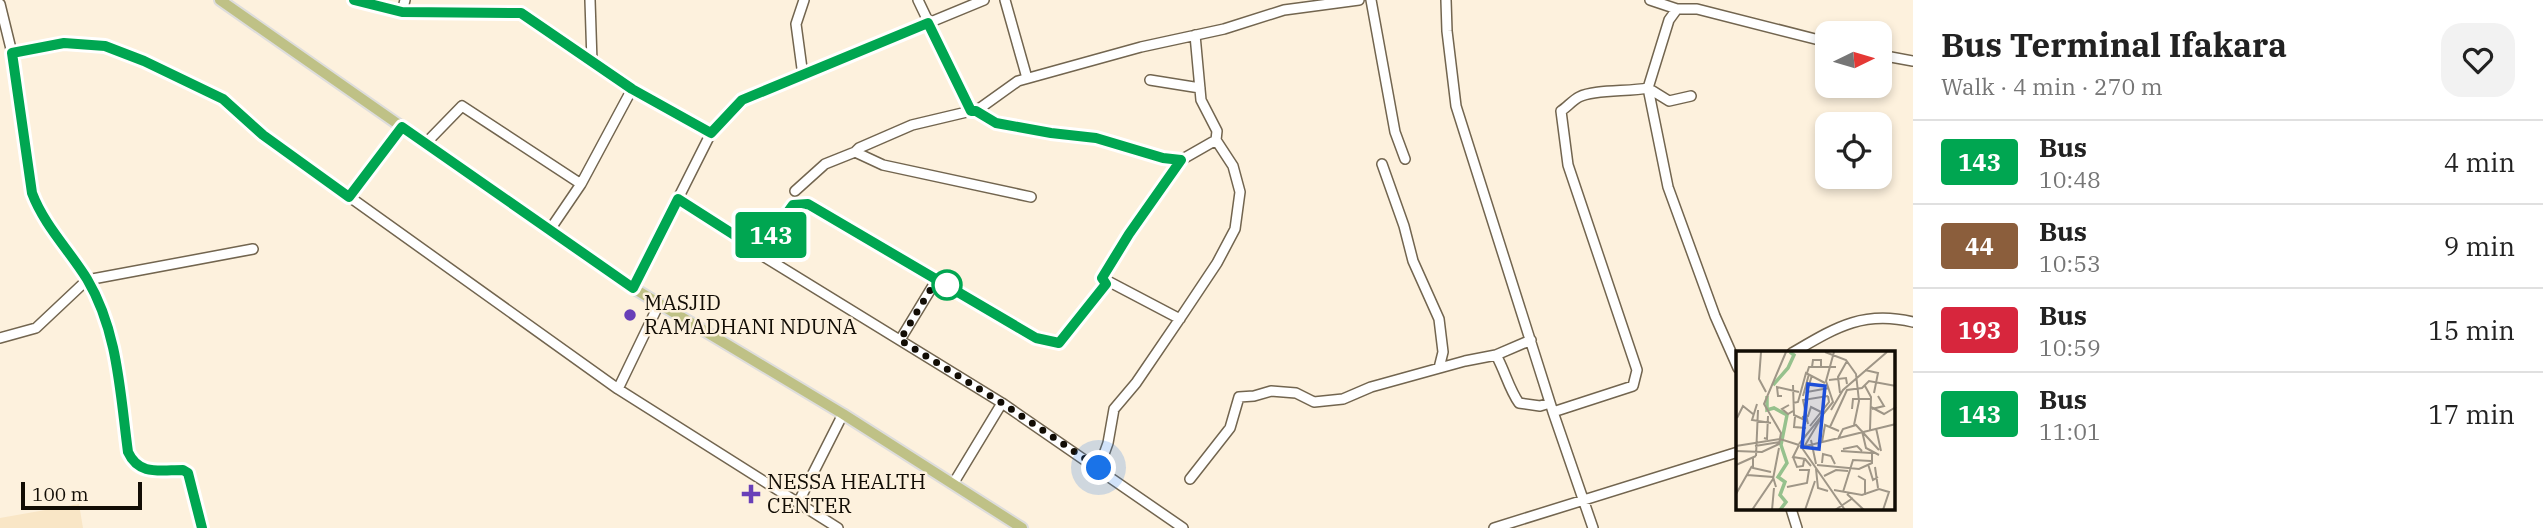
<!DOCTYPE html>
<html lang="en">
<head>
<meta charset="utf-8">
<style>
  :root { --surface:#fff; --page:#f2f2f2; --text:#222; --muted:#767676; --line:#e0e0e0 }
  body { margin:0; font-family:"IBM Plex Serif",serif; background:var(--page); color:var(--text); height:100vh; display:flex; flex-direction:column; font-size:26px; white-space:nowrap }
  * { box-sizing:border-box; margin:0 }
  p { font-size:23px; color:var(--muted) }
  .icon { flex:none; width:38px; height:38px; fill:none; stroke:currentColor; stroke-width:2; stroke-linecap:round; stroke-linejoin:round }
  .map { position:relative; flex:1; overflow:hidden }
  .details { display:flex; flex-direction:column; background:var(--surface); width:630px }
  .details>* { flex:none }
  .badge { padding:0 14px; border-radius:5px; font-size:24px; line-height:46px }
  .needle { width:46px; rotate:85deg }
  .fabs { position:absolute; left:1815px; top:21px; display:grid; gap:14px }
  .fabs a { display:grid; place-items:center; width:77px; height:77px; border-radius:14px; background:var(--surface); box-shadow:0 4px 10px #0003; font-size:35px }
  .scale { position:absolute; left:21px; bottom:18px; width:121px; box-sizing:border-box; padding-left:7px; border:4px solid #120d05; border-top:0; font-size:19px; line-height:24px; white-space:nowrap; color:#120d05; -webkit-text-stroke:5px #fdf1dd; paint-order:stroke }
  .you { position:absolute; width:35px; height:35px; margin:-18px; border:5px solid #fff; border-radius:50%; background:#1a73e8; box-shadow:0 0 0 10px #1a73e833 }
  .map>.badge { position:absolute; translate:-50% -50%; box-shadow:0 0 0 4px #fff }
  .round { display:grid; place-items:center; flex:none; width:74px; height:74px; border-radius:21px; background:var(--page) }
  .summary { display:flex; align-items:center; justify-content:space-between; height:119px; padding:0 28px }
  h1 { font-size:33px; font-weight:800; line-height:52px }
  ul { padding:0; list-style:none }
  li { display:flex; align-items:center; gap:21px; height:84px; padding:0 28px; border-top:2px solid var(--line) }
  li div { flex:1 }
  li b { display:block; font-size:26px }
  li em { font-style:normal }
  li .badge { min-width:77px; font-weight:700; text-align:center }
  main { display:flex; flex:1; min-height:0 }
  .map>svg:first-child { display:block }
</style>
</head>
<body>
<main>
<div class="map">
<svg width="1913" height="528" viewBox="0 0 1913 528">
  <rect width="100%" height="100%" fill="#fdf1dd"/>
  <!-- built -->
  <path fill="#f9e6c6" d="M79,504L83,528H0V518Z"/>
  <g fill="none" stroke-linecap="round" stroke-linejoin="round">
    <defs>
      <path id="minor" d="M354,0L402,12L521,13L632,89
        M590,0L592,62
        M918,0L971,111H976L996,123L1031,130L1096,138L1163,158L1181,160L1216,140L1233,166L1240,192L1235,229L1217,263L1183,314L1136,383L1114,409L1108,443L1099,468
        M1005,0L1027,78
        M1371,0L1395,132L1405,159
        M1446,0L1447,31L1456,106L1553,412L1593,528
        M1650,0L1677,9
        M0,4L12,53L32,193C44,225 69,250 87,279C118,332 120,393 128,452C139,476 160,470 183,470L188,473L202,528
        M402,12L405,0
        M1195,35L1201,100L1217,131L1216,140
        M12,53L64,43L105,46L144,60L223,99L263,135L618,389L838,528
        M1880,55L1913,61
        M803,76L796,24L804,0
        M1150,80L1200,88
        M976,111L1018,81L1141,47L1224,29L1284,10L1359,0
        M711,133L742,100L984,0
        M426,143L462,106L581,184
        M855,152L883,165L1031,197
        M1382,164L1404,226L1413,261L1439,319L1443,352L1439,368
        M795,191L825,164L855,152L859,148L912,125L971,111
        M349,197L402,127
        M678,199L750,245L758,253L1002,403L1183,528
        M549,231L581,184L632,89L711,133L633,288
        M758,253L793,205L808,204L1036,338L1059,343L1106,284L1102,278
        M1180,319L1102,278L1129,234L1181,160
        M0,338L36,328L87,280L253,249
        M900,340L937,279
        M1792,353C1835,328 1862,310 1913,322
        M1496,355C1505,371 1509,389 1519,403L1540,406L1550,403
        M1738,368L1715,316L1668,187L1648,88L1669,20L1677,9H1697L1827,42
        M618,389L659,304
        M1553,412L1633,386L1637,370L1568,165L1561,111C1567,107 1573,100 1579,97C1595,89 1629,92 1648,88L1669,101L1691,96
        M1190,479L1230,428L1239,397L1254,396L1271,391L1296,393L1314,402L1343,399L1371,387L1465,361L1496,355L1531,340
        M953,484L1002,403
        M798,503L843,414
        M1791,509L1797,528
        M1494,528L1738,452"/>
      <path id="major" d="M220,0L633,288L843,414L1022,528"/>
    </defs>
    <!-- minor casing -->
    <use href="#minor" stroke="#72654f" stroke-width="12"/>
    <!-- major casing -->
    <use href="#major" stroke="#dedddc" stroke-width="14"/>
    <!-- minor -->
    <use href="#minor" stroke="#fff" stroke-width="9"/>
    <!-- major -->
    <use href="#major" stroke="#bfc186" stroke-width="10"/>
  </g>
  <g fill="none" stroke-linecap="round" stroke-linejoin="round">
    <defs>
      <path id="line" d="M202,528L188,473L183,470C160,470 139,476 128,452C120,393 118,331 87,279C69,250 44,225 32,193L12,53L64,43L105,46L144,61L223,99L263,135L349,197L402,127L633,288L678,199L750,245L758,253L793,205L808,204L1036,338L1059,343L1106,284L1102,278L1129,234L1181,160L1163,158L1096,138L1051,133L996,123L976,111H971L928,23L742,100L711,133L632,89L521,13L402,12L354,0"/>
    </defs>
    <!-- line casing -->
    <use href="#line" stroke="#fff" stroke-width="16"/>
    <!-- line -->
    <use href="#line" stroke="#00a651" stroke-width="10"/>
    <!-- walk -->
    <path stroke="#120d05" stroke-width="7" stroke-dasharray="0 12.6" d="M947,285L937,279L900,340L1002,403L1099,468"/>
  </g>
  <!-- markers -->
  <circle fill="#fff" stroke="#00a651" stroke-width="3.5" cx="947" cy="285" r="14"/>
  <g fill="#683fb8" stroke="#fdf1dd" stroke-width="2.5">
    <circle cx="630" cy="315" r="7"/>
    <path d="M747.5 483.5h7v7h7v7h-7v7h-7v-7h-7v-7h7z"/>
  </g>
  <g text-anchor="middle" stroke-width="5" stroke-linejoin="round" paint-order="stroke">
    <!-- poi labels -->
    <g font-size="21" fill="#120d05" stroke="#fdf1dd" text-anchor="start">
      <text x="644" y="310">MASJID<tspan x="644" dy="24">RAMADHANI NDUNA</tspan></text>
      <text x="767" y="489">NESSA HEALTH<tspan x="767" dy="24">CENTER</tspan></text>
    </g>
  </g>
  <!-- overview -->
  <g transform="translate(1736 351)">
    <rect width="159" height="159" fill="#fdf1dd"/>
    <path fill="none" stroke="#96c18d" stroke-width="3.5" d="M37,34L52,17L58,4L54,1M31,45V59L38,57L51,64L45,94L51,112L42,126L49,131L44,144L50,151L44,159"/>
    <path fill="none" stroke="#9f9687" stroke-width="2" d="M25,1L23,28L30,41M89,1L110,9L120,23L123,50L118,74M76,16L77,9H85V17M129,19L142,22L138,42M71,22L73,16H100M76,24L71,41L93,37M93,29L110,27L111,33M57,34L58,64L71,70M129,35L135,46L134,79M104,42L102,26L111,10M46,45H42L41,36L63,41M67,45L73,23M57,52L62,51L70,22L89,32M21,53L16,69L35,72M53,54L46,58L52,63L57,60M135,56L148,63L160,56M116,58L117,48H135M136,58L148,55L142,45M95,59L107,39L151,1M59,66L58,76L70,77M66,66L72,65L75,56L85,61M1,67L7,55L17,63M72,73L67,49L92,45M74,75L93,51L92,45M94,76L111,39L126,37L133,30L160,35M140,77L145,100M126,80L130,97L143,104M28,87L31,88L32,65M102,88L107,78L120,74L143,99M75,89L80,113M86,91L89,74L103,80M63,93L97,51L90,30L98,1M63,94L57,106L69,108L75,115M64,94L109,159M0,95L44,88L63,94M19,95L44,91M66,96L160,73M68,96L88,62M107,98L121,95L126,100M0,100L26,101L43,93L45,82L28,53L50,1M105,100L135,102M20,105L22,59M57,106L61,116L67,115L68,109M17,107V117L35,121M86,112L87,103L95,105L99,113M132,113L137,129L142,126M0,114L20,105M81,114L123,118L136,112V101M139,116L142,137M80,118L82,137L92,140M11,124L37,126L40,136M88,125L100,119L112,120M122,125L129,129V144M51,136L71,132L73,119H63M98,139L126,144L143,138L153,141L147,159M107,141L117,109L135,110M0,143L16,115M111,143L128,159M16,159L37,128L43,97M36,159L38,137M69,159L79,130M99,159L117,147"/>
    <path fill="#1d4ed8" fill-opacity="0.15" stroke="#1d4ed8" stroke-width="3.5" d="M72,33L89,35L83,98L66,96Z"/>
    <rect width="159" height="159" fill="none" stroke="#120d05" stroke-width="3.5"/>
  </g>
</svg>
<div class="fabs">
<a><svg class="needle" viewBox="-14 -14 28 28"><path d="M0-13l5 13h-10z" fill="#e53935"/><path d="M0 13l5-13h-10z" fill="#767676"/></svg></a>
<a><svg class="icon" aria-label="locate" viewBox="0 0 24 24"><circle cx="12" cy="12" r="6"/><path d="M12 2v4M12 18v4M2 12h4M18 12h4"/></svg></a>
</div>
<div class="scale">100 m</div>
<div class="you" style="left:1099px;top:468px"></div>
<b class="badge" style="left:771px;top:235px;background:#00a651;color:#fff">143</b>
</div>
<section class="details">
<div class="summary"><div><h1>Bus Terminal Ifakara</h1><p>Walk · 4 min · 270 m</p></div><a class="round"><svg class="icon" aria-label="heart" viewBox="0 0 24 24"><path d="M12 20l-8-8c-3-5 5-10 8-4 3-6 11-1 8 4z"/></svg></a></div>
<ul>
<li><span class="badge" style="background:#00a651;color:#fff">143</span><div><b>Bus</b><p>10:48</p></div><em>4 min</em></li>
<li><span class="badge" style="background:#8b5e3c;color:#fff">44</span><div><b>Bus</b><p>10:53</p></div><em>9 min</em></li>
<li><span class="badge" style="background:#d7263d;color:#fff">193</span><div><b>Bus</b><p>10:59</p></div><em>15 min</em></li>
<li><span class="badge" style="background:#00a651;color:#fff">143</span><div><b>Bus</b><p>11:01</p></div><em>17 min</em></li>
</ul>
</section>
</main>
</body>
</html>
